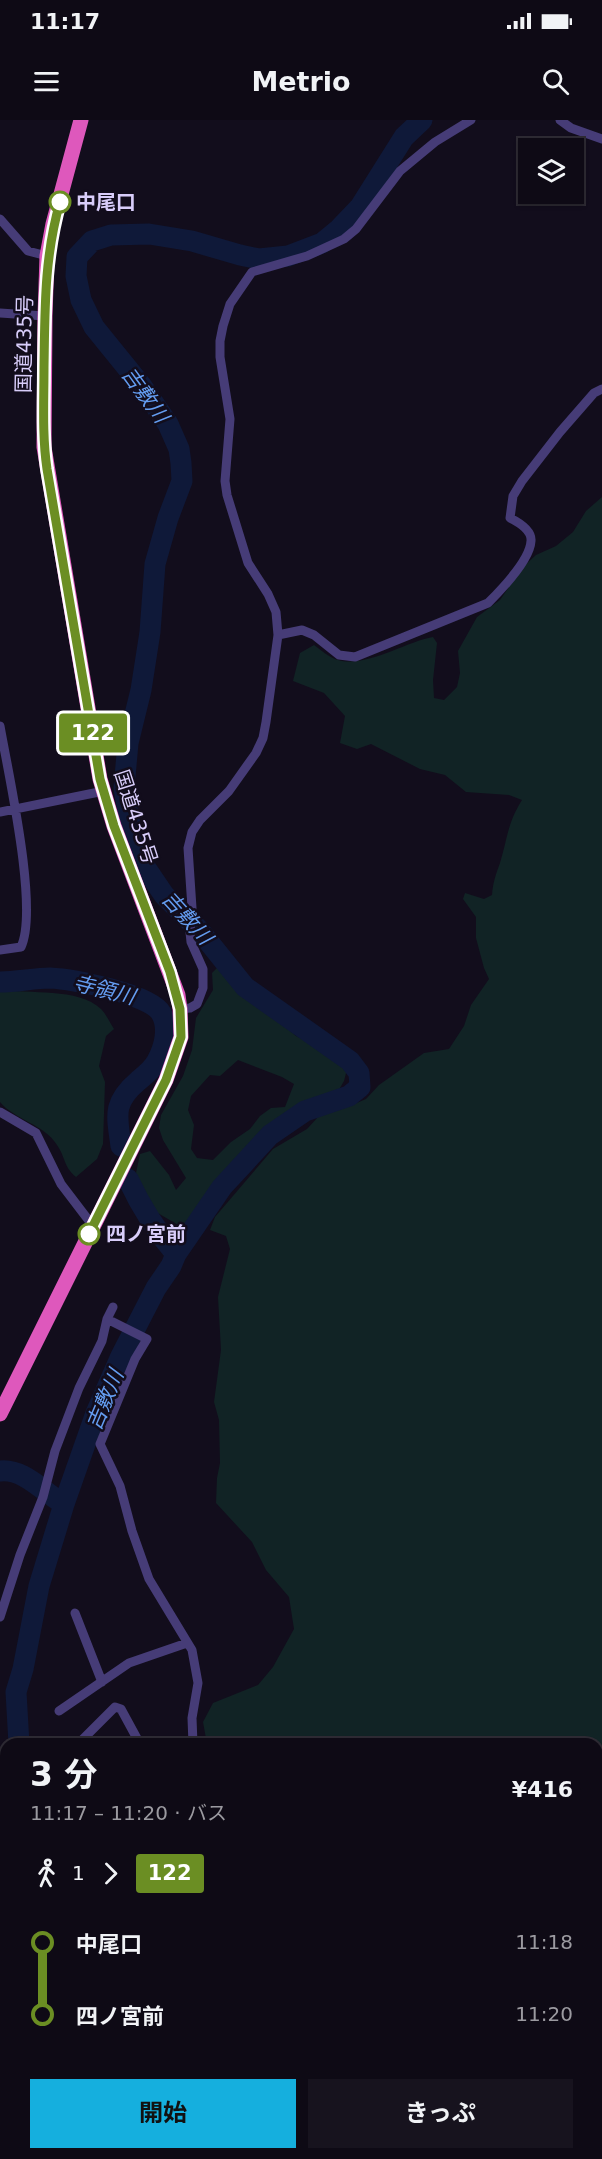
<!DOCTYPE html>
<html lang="ja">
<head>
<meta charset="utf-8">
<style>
  :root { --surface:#0e0a15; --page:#17131e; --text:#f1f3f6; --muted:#9b9aa0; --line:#2e2b34; --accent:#15afde }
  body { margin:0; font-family:"DejaVu Sans","Noto Sans JP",sans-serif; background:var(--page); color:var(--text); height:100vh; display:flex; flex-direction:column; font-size:22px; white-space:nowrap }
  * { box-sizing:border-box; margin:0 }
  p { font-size:20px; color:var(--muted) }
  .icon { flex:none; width:33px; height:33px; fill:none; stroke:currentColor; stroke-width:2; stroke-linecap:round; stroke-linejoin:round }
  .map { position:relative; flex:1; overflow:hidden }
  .sheet { position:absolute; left:0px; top:1618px; width:603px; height:422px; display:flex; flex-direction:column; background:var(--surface); border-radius:18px 18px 0 0; box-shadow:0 2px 4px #0004,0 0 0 2px var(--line) }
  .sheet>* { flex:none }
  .badge { padding:0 12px; border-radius:4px; font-size:21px; line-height:39px }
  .buttons { position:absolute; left:518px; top:18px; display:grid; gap:12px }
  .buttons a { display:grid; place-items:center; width:66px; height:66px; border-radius:0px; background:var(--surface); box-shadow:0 2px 4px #0004,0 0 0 2px var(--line); font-size:30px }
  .map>.badge { position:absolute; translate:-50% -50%; box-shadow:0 0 0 3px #fff }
  .legs { display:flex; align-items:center; gap:9px; height:66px; padding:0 30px; font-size:20px }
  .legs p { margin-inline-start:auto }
  .summary { display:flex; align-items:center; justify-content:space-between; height:102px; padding:0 30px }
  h1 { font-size:33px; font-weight:700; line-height:45px }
  .cta { display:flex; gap:12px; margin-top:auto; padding:12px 30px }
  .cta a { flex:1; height:69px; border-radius:0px; background:var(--accent); color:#111; font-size:24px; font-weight:700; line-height:69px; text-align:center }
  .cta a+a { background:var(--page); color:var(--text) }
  ul { padding:0 30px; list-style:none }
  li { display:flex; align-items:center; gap:21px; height:72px; font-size:22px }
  li i { display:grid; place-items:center; width:9px; height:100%; margin:0 8px; background:currentColor }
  li i::after { content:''; width:15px; height:15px; margin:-8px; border:4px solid; border-radius:50%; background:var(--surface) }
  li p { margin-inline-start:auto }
  li:first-child i { background:linear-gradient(#0000 50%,currentColor 0) }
  li:last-child i { background:linear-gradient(currentColor 50%,#0000 0) }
  .status { display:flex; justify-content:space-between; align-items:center; height:42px; padding:0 30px; background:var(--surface); direction:ltr }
  .status svg { height:16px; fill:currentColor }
  header { display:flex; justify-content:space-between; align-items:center; height:78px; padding:0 30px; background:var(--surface); font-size:27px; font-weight:700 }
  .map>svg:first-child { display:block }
</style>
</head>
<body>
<div class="status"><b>11:17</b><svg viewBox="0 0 49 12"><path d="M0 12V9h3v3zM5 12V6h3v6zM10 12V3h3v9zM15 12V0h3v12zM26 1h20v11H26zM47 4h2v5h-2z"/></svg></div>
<header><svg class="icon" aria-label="menu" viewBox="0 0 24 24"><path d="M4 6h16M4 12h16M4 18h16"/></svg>Metrio<svg class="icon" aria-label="search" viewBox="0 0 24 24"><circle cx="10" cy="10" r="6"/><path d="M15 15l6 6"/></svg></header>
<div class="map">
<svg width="602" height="2039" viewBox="0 0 602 2039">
  <rect width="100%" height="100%" fill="#120d1c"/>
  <!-- green -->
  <path fill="#112325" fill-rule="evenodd" d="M602,377V1904L597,1903V1624H207L203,1602L213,1583L258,1565L273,1547L294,1509L289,1477L266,1450L252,1422L216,1383L217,1358L220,1343L219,1300L214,1282L221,1230L218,1177L230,1129L226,1116L210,1110L215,1097L273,1029L307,1009L319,996L345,988L366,979L379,965L424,933L449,929L464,906L471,885L489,859L484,848L476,818V797L463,779L465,773L484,779L492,775C493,762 496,754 500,743C508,717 507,704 522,680L509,675L466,672L445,655L420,649L371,624L357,629L340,623L345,596L324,573L293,561L300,533L314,525C321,530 330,538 338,540C366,548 405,522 433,517L437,523L433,560L434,578L444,580L457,567L460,553L458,531L477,497L500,480L522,448L536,435L556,426L573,412L586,391Z
    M220,845L227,851L239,867L296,916L329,932L347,949L344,961L337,973C291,985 254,1017 226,1054C217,1066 211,1084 200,1093C194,1098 186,1102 180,1106L156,1092L147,1082L136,1053L140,1034L150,1031L169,1055L176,1070L186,1058L163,1020L159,1008L161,995L183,956L192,930L196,898L213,870L212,853ZM238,940L282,957L294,964L285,987L271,988L260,996L250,1009L231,1022L213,1040L197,1038L191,1029L194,1005L188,990L191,976L210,955L220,956Z
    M0,869C29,875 78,867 101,889C106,894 110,903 114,909L106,916L99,946L105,962L103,1024L97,1039L76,1057C63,1046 66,1038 57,1025C44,1004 15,1000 0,982Z"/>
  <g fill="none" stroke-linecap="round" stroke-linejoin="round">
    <!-- river -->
    <path stroke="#0f1939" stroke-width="21" d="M0,862C17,862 34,858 50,858C72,859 150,874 161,893C170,908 164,928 157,941C153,949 144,956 138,961C112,983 117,996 121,1026
      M128,1059C141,1087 156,1111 176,1134
      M0,1351C24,1348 44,1373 64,1384
      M19,1624L16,1572L23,1549L39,1466L64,1384L96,1293L121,1236L156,1168L171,1146L176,1134L222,1067L270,1015L305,991L349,976L360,967L359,953L350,941L245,867L200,811L164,775L145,747L130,705L124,668L128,623L141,570L150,512L155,444L168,398L182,361L181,343L179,329L168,304L141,265L94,207L81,180L76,156L77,137L92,121L111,115L149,114L192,121L240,135L259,139L288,136L322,123L339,109L360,87L404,17L422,0
      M189,2034L191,2039"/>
    <!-- minor -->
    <path stroke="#463c77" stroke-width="9" d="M560,0L571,8L602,19
      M0,99L28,131L47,136
      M0,193L45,196
      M278,515L302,510L314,515L339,535L355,537L488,483C501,470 530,440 531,421C532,410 518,402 510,398L513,376L522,361L560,312L594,273L602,269
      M0,606C8,652 39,789 21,827L0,830
      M0,692L104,671
      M180,889L190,888L197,884L203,868V849L191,822L190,812L192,788L188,728L192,712L200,700L229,671L256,633L263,618L266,602L278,515L276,492L268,474L248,443L227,375L225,361L230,299L220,237V221L223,206L230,184L252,152L307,136L344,119L356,109L400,51L435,22L471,0
      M0,992L36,1013L61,1064L93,1106
      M107,1199L147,1219L135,1239L100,1324L120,1366L132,1411L149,1459L192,1530L198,1563L192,1598L193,1624
      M75,1493L102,1562
      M0,1497L20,1435L43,1377L55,1331L79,1268L102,1221L107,1199L113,1187
      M59,1591L129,1543L187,1523
      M78,1624L115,1587L121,1589L140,1624
      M0,1649L6,1672
      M0,1824H6
      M158,2034L159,2039
      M303,2034L304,2039
      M505,2034L506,2039
      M15,2039V2034"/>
    <!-- trunk -->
    <path stroke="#de58bc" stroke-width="15" d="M0,1294L166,960L181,917L180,889L178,875L114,706L100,659L44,327L45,196L47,136L53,104L81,0"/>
  </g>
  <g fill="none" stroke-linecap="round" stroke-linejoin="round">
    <defs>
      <path id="line-1" d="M60,82C44,138 45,190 44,247C44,281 42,315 47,349L100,659L114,706L170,852L180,889L181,917L166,960L89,1114"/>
    </defs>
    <!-- line-1 casing -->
    <use href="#line-1" stroke="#fff" stroke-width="14"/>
    <!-- line-1 -->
    <use href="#line-1" stroke="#6b8e23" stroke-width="9"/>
  </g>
  <!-- markers -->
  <g fill="#fff" stroke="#6b8e23" stroke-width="3">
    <circle cx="60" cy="82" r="10"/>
    <circle cx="89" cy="1114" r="10"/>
  </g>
  <g text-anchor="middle" stroke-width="5" stroke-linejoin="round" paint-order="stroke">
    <!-- stop labels -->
    <g font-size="20" font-weight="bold" fill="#d8cdfa" stroke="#120d1c" text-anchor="start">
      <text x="76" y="89">中尾口</text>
      <text x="106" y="1121">四ノ宮前</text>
    </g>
    <!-- street labels -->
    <g font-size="20" fill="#d8cdfa" stroke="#120d1c">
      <text transform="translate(24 224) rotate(-89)" y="7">国道435号</text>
      <text transform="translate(136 697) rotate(72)" y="7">国道435号</text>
    </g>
    <!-- water labels -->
    <g font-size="21" font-style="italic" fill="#649df1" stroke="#120d1c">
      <text transform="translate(145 275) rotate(54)" y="7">吉敷川</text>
      <text transform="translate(187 798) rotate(48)" y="7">吉敷川</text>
      <text transform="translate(104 870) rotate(14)" y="7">寺領川</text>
      <text transform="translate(105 1280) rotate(-67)" y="7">吉敷川</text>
    </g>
  </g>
</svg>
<div class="buttons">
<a><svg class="icon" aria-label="layers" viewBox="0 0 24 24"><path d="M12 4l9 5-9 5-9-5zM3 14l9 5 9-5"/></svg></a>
</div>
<b class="badge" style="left:93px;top:613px;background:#6b8e23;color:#fff">122</b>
<section class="sheet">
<div class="summary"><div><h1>3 分</h1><p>11:17 – 11:20 · バス</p></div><b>¥416</b></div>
<div class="legs"><svg class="icon" aria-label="walk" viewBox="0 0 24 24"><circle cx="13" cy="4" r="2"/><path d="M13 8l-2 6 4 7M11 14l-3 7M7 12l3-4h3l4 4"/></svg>1<svg class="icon" aria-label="forward" viewBox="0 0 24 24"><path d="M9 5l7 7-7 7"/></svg><b class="badge" style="background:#6b8e23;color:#fff">122</b></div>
<ul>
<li><i style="color:#6b8e23"></i><b>中尾口</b><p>11:18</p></li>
<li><i style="color:#6b8e23"></i><b>四ノ宮前</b><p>11:20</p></li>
</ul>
<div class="cta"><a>開始</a><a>きっぷ</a></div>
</section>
</div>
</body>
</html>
